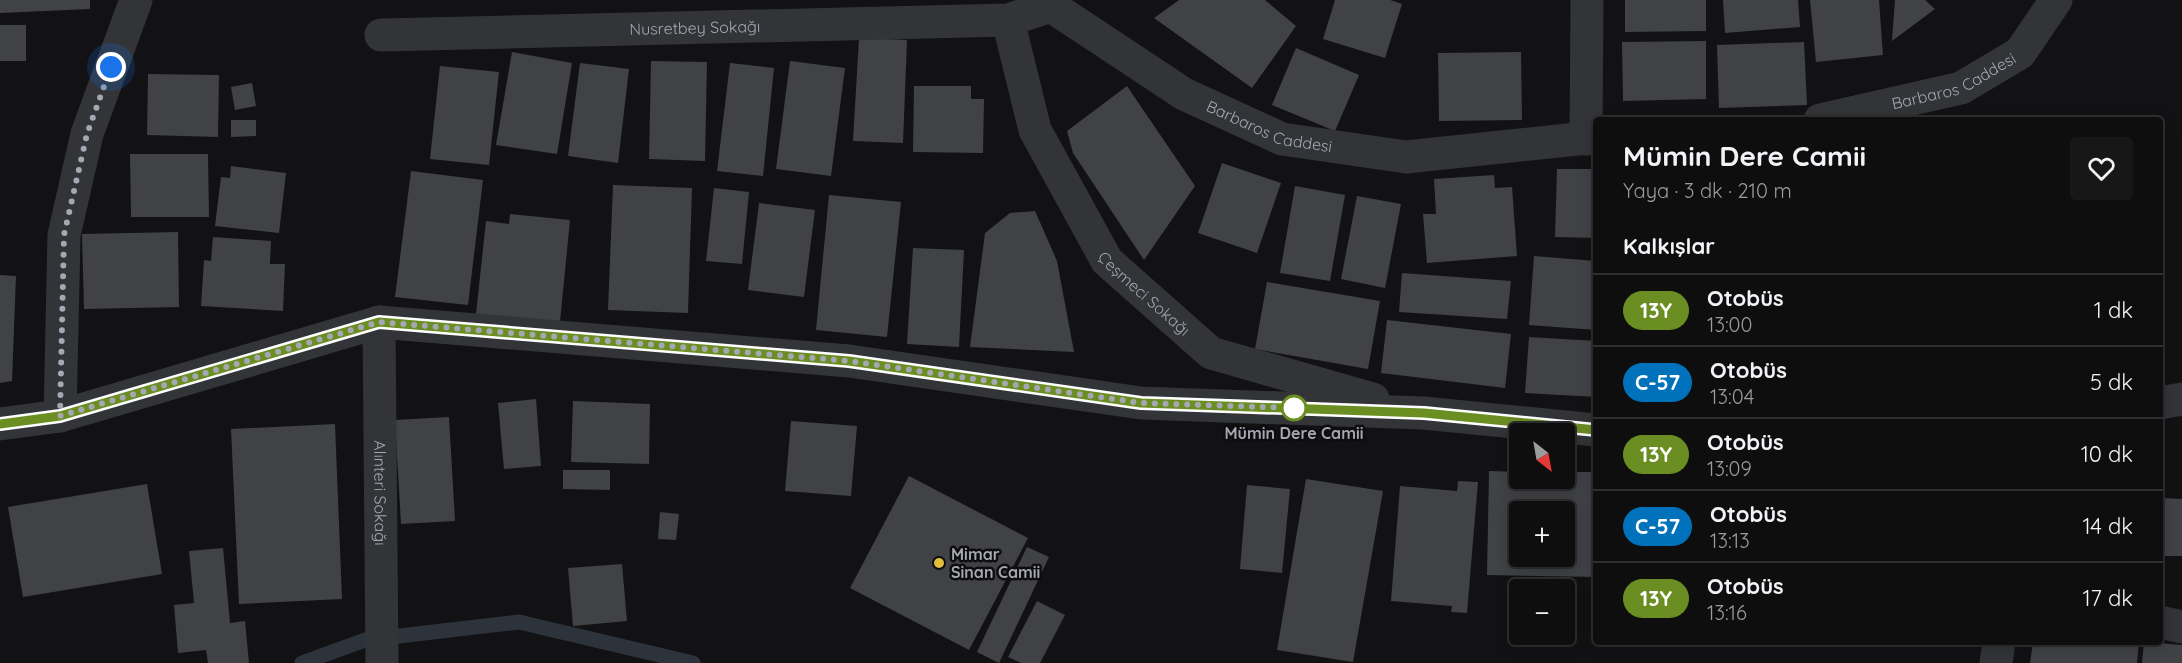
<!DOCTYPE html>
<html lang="tr">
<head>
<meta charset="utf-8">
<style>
  :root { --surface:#0e0e0f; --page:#171718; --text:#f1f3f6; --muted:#9b9c9e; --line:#2e2e2f }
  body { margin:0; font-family:Quicksand,sans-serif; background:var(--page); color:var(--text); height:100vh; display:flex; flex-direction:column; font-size:22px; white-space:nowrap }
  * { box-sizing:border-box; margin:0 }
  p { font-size:20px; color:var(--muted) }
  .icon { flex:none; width:33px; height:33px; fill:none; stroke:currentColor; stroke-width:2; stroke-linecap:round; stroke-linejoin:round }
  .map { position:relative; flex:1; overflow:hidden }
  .drawer { position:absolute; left:1593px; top:117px; width:570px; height:528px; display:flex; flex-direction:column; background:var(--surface); border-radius:6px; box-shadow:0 3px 15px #0003,0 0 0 2px var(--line) }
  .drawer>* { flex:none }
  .badge { padding:0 12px; border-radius:20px; font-size:21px; line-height:39px }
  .needle { width:39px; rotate:149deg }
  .controls { position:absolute; left:1509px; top:423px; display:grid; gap:12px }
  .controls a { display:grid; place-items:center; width:66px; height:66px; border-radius:6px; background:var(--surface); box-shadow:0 3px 15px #0003,0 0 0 2px var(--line); font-size:30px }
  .you { position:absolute; width:30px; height:30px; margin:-15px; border:4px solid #fff; border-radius:50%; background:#1a73e8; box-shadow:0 0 0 9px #1a73e833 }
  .map>.badge { position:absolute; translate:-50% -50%; box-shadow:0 0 0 3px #fff }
  h2 { padding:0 30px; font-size:22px; line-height:54px }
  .round { display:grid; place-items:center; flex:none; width:63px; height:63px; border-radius:6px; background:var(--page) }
  .head { display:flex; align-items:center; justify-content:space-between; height:102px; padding:0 30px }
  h1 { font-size:28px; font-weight:800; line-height:45px }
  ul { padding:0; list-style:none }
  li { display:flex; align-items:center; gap:18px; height:72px; padding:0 30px; border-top:2px solid var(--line) }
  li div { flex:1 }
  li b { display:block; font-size:22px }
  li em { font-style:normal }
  li .badge { min-width:66px; font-weight:700; text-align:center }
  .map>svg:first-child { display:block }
</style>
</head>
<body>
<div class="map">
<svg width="2182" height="663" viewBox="0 0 2182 663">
  <rect width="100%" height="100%" fill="#121214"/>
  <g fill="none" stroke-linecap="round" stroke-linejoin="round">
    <!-- stream -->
    <path stroke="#2d333b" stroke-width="15" d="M302,663L365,640L519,622L693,663"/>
  </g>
  <!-- building -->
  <path fill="#414246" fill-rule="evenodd" d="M0,0H90V9L0,13Z
    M1179,0H1265L1296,26L1252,88L1154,18Z
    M1335,0H1390L1402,4L1385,58L1323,39Z
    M1625,0H1706V31L1625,32Z
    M1723,0H1798L1800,27L1725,33Z
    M1810,0H1879L1883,55L1816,62Z
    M1895,0H1925L1935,9L1892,41Z
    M0,25H26V61H0Z
    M859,38L907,40L903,143L853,141Z
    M1706,41V99L1623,101L1622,42Z
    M1804,42L1807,105L1719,108L1717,45Z
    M1296,48L1359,75L1335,131L1272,105Z
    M512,52L572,63L557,154L496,145Z
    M1521,52L1522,120L1439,121L1438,53Z
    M651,61L707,62L705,161L649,159Z
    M790,61L845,68L831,176L776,169Z
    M580,63L629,69L618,163L568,156Z
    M730,63L774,68L763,176L717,171Z
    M440,66L499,72L489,165L430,159Z
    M148,74L219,75L218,137L147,135Z
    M252,83L256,106L235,110L231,87Z
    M914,86H971V99H984L983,153L913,152Z
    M1127,86L1195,186L1144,260L1073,153L1067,131Z
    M231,120H256V136L231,137Z
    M130,154H208L209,217H131Z
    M1222,163L1281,183L1257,253L1198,233Z
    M231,166L286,173L279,233L215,226L221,177L230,178Z
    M1557,169H1596V238L1555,237Z
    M411,171L483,180L468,305L395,297Z
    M1494,175L1495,188L1512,187L1517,256L1427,263L1423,214H1436L1434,179Z
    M613,185L692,188L688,313L608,310Z
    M1295,186L1345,195L1330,281L1280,273Z
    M714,188L749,192L742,264L706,261Z
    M829,195L901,202L887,337L816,330Z
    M1357,196L1401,204L1385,288L1341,279Z
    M759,203L815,210L804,297L748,290Z
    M1035,211L1057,261L1074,352L970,347L985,233L1010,213Z
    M510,214L570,220L560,322L476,314L486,221L509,224Z
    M178,232L179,307L84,309L82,234Z
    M213,237L271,241L270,264H285L283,311L201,306L204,260L211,261Z
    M913,248L964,250L959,347L907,344Z
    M1534,256L1596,261V330L1529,325Z
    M1402,273L1511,281L1507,319L1399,312Z
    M0,275L16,276L12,381L0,383Z
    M1267,282L1380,301L1368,369L1255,349Z
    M1387,320L1511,334L1505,388L1381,373Z
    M1529,337L1596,341V397L1525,393Z
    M536,399L541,466L504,469L498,403Z
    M573,401L650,404L649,464L571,462Z
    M449,417L455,521L401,524L395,420Z
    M791,421L857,426L851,496L785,491Z
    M335,424L342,599L239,604L231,429Z
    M563,470H610V490L563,489Z
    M1489,471L1520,472V478H1564V472H1596V577L1487,575ZM1520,512H1564V556H1520Z
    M909,476L1028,538L969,650L850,588Z
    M1306,479L1383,491L1353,662L1277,650Z
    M1458,481L1478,482L1467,613L1451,612L1452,606L1391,601L1400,486L1457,491Z
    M147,484L162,574L23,597L8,507Z
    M1247,485L1290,489L1282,573L1240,569Z
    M2162,498L2182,499V556H2160Z
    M660,512L679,514L676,540L658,539Z
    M1027,547L1049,557L999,663L977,652Z
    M223,548L230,623L245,621L249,663H208L206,650L178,653L174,605L194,603L189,551Z
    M622,564L627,621L573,626L568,568Z
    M1037,601L1065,615L1040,663H1021L1008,657Z
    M2033,642H2139L2137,663H2030Z
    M2144,642L2182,645V663H2142Z"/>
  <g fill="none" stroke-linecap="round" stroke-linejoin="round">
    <!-- minor -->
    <g stroke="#333438" stroke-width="33">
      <path id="s1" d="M1008,20L1035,130L1107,261L1211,353L1373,399"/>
      <path id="s2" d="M381,35L1008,20L1051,6L1184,94L1282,139L1406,157L1596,137"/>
      <path id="s3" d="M1820,120L1961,88L2020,53L2056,0"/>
      <path d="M1586,139L1587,0"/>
      <path id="s4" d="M379,322L382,663"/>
      <path d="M2160,403L2182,399"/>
      <path d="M60,416L64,235L87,134L136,0"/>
      <path d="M0,424L60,416L379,322L849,361L1141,403L1423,413L1596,430"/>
      <path d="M2160,622L2182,627"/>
      <path d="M1996,663L1999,642"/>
    </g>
  </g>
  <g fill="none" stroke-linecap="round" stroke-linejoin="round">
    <defs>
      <path id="line" d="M0,424L60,416L379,322L849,361L1141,403L1424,413L1596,430"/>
    </defs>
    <!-- line casing -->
    <use href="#line" stroke="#fff" stroke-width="14"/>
    <!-- line -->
    <use href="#line" stroke="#6b8e23" stroke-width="9"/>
    <!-- walk -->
    <path stroke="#a5a7b3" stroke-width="6" stroke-dasharray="0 10.8" d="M111,67L87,134L64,235L60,416L379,322L849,361L1141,403L1294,408"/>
  </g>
  <!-- markers -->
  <circle fill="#fff" stroke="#6b8e23" stroke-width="3" cx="1294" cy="408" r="12"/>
  <circle fill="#e3be3a" stroke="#0d0d0e" stroke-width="2" cx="939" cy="563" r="6"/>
  <g text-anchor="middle" stroke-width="5" stroke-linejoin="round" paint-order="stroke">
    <!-- street labels -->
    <g font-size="16" fill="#a5a7b3" stroke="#0d0d0e">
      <text dy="6" stroke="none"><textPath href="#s2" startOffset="314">Nusretbey Sokağı</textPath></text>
      <text dy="6" stroke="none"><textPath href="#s3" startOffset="140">Barbaros Caddesi</textPath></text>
      <text dy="6" stroke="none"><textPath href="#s2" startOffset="924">Barbaros Caddesi</textPath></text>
      <text dy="6" stroke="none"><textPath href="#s1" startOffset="312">Çeşmeci Sokağı</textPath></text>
      <text dy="6" stroke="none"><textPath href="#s4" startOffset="171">Alınteri Sokağı</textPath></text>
    </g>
    <!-- stop labels -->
    <g font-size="16" font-weight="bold" fill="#a5a7b3" stroke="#0d0d0e">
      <text x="1294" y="439">Mümin Dere Camii</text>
    </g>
    <!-- poi labels -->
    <g font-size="16" font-weight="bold" fill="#a5a7b3" stroke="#0d0d0e" text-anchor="start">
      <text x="951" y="560">Mimar<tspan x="951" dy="18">Sinan Camii</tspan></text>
    </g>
  </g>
</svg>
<div class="controls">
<a><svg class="needle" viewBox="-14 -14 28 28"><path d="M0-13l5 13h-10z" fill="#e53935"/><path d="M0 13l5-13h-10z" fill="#9b9c9e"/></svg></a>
<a>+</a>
<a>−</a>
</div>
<div class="you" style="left:111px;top:67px"></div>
<section class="drawer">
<div class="head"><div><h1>Mümin Dere Camii</h1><p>Yaya · 3 dk · 210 m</p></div><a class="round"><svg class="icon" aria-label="heart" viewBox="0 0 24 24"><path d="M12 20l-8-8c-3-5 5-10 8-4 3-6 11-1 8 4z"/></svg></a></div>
<h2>Kalkışlar</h2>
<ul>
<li><span class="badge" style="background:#6b8e23;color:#fff">13Y</span><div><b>Otobüs</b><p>13:00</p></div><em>1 dk</em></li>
<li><span class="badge" style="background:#0072bc;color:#fff">C-57</span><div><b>Otobüs</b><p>13:04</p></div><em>5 dk</em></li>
<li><span class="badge" style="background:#6b8e23;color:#fff">13Y</span><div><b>Otobüs</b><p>13:09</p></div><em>10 dk</em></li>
<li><span class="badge" style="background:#0072bc;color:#fff">C-57</span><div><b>Otobüs</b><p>13:13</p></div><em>14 dk</em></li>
<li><span class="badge" style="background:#6b8e23;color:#fff">13Y</span><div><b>Otobüs</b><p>13:16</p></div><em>17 dk</em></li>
</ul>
</section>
</div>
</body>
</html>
